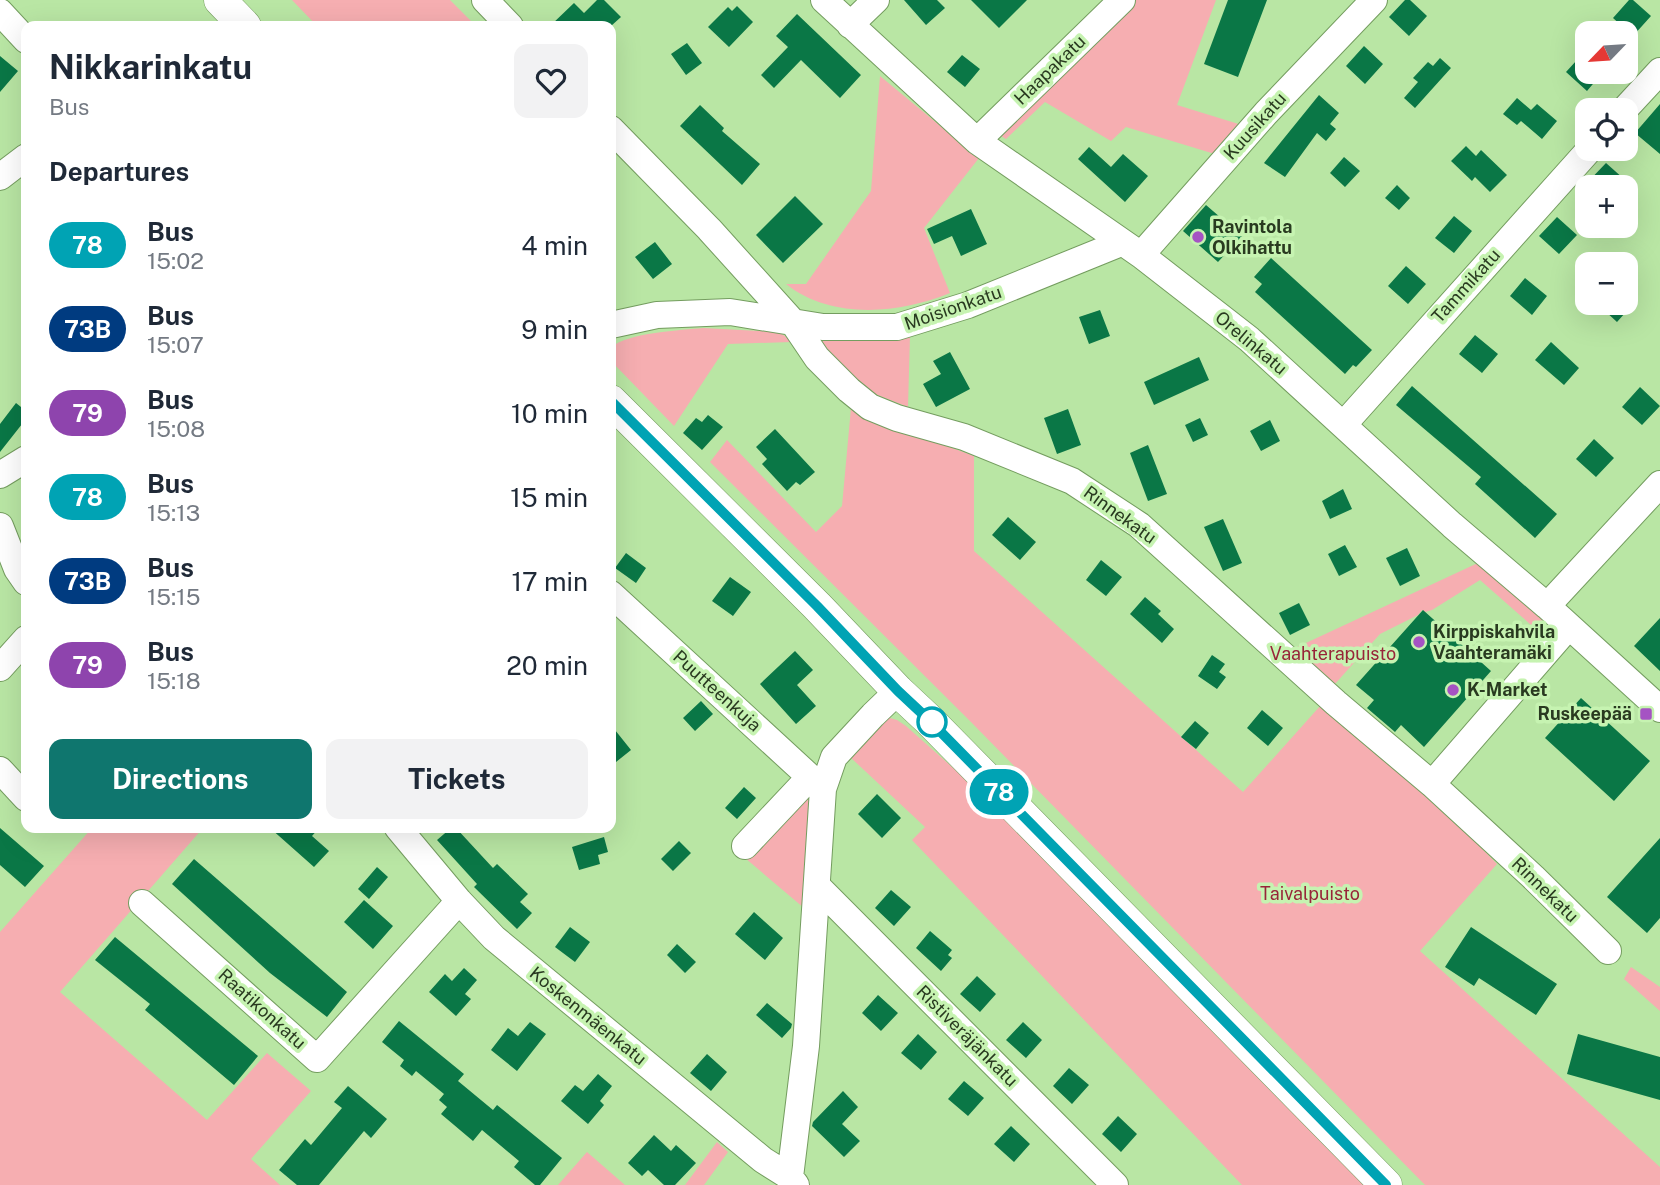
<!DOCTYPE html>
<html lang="en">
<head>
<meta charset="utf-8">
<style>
  :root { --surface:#fff; --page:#f2f2f3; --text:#1f2937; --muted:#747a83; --accent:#0f766e }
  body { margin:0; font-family:"Public Sans",sans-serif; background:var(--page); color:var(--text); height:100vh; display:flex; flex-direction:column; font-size:26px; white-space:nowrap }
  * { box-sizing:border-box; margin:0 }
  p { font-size:23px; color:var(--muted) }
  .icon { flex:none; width:38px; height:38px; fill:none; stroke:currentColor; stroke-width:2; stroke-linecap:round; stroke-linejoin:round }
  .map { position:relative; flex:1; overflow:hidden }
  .sheet { position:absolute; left:21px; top:21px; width:595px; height:812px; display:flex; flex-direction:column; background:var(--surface); border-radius:14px; box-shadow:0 7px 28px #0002 }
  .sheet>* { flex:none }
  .badge { padding:0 14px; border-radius:23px; font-size:24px; line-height:46px }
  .needle { width:46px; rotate:245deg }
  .controls { position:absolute; left:1575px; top:21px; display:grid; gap:14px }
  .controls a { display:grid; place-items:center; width:63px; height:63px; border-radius:14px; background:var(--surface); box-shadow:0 7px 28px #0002; font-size:35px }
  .map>.badge { position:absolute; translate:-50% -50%; box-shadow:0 0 0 4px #fff }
  h2 { padding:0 28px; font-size:26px; line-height:63px }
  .round { display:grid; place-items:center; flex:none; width:74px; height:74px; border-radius:14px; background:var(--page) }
  .head { display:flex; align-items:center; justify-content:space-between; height:119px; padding:0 28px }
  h1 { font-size:33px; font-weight:700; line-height:52px }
  .action { display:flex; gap:14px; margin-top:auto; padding:14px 28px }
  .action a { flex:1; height:80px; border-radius:14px; background:var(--accent); color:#fff; font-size:28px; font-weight:700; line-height:80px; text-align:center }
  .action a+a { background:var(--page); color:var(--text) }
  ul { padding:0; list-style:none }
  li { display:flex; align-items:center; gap:21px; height:84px; padding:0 28px }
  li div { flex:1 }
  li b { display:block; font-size:26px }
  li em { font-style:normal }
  li .badge { min-width:77px; font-weight:700; text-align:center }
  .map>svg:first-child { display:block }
</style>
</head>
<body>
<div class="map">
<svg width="1660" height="1185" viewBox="0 0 1660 1185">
  <rect width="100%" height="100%" fill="#b9e6a4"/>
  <!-- green -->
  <path fill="#f6aeb1" d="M292,0H450L474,24L471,26H317Z
    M1133,0H1216L1177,105L1245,126L1218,155L1126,127L1111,141L1045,102L1006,139L996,133Z
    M880,76L979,158L924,228L950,293C899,314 831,320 786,284H806L871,191Z
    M703,328L778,332L785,336L791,342L728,344L674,426L613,363L612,347C626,333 683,330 703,328Z
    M910,335L908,407L867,391L820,343L822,339Z
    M851,408L871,418L974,456V551L1243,792L1321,705L1427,792L1497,864L1420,951L1660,1167V1185H1425L971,722L710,462L727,440L816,532L842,506Z
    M1480,562L1543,619L1549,631L1541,644L1536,639L1537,635L1531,625L1480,580L1432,610L1425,612L1422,610L1418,615L1380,634L1334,685L1293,649Z
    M886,717L897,720L906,726L1006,815L1369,1185H1242L912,840L925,827L849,756Z
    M804,797L813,802L804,908L745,858Z
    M92,828H203L60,992L207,1120L267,1053L311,1091L251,1159L280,1185H0V932Z
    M1631,967L1660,987V1011L1624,979Z
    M717,1142L728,1152L704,1185H685Z
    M587,1152L625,1185H558Z"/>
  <!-- building -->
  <path fill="#0a7746" d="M597,0H604L621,17L611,26H550L574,3L584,13Z
    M904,0H937L945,8L926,25Z
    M971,0H1027L999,28Z
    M1228,0H1267L1238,77L1204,64Z
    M1405,0H1410L1427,16L1409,36L1389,17Z
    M1629,0H1633L1651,16L1633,36L1613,18Z
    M737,6L753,22L729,47L708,27L728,7L732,11Z
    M797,14L861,75L840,98L801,60L774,88L761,75L788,47L776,36Z
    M687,43L702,63L686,75L671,54Z
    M1364,46L1383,64L1365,84L1346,66Z
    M1587,49V72H1603L1587,91L1566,72Z
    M962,55L980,69L965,87L947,72Z
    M0,56L18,71L0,92Z
    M1440,58L1451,68L1415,108L1404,98L1418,82L1413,78L1428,62L1433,66Z
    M1319,95L1339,113L1330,124L1336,129L1326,141L1317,133L1285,177L1264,163Z
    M1517,98L1531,110L1537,104L1557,121L1542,139L1521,121L1517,125L1503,114Z
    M1660,104V154L1635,133Z
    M700,105L724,128L722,131L760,164L742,185L680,126Z
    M1466,146L1476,156L1481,150L1507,175L1490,192L1475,177L1472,181L1451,161Z
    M1089,147L1111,167L1123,154L1148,176L1125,202L1078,159Z
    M1344,157L1360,171L1345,187L1330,173Z
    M1606,163L1633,187H1583Z
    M1397,185L1410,198L1399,210L1385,198Z
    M795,196L823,224L783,263L756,235Z
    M1206,205L1242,236L1218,262L1183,231Z
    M971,209L987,244L961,256L952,236L934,244L927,229Z
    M1454,216L1472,231L1454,253L1435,238Z
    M1557,217L1577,235L1559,254L1539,236Z
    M655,242L672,264L653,279L635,257Z
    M1271,258L1372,350L1356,367L1353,365L1345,374L1255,292L1262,284L1254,277Z
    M1406,266L1426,284L1408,304L1388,286Z
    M1525,278L1547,296L1532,315L1510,296Z
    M1612,303H1634L1617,322L1605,311Z
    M1100,310L1110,336L1089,344L1079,317Z
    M1475,335L1498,354L1482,373L1459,354Z
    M1551,342L1579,368L1564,385L1535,360Z
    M950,352L970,389L936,407L923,384L941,374L933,361Z
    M1199,357L1209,380L1154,405L1144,382Z
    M1412,386L1557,514L1535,538L1475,484L1481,477L1396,405Z
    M1640,387L1660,406L1642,425L1622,407Z
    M16,403L26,411V419L0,452V424Z
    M1068,409L1081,445L1057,454L1044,418Z
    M708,415L723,427L702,450L683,433L696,418L702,422Z
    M1200,418L1208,435L1193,442L1185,425Z
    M1270,420L1280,441L1261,451L1250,431Z
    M775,429L815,472L800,485L796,482L787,491L762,464L767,459L756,447Z
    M1594,439L1614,458L1596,477L1576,459Z
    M1148,445L1167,494L1148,501L1130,453Z
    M1343,489L1352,509L1330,519L1322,501Z
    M1008,517L1036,542L1020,560L992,535Z
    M1223,519L1242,563L1223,571L1204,527Z
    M1345,545L1357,567L1339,576L1328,554Z
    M1407,548L1420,576L1400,586L1386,558Z
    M626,553L646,568L636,583L615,568Z
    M1101,560L1122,577L1106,596L1086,580Z
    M730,577L751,592L733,616L712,601Z
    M1145,597L1161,611L1158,614L1174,629L1162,643L1130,614Z
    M1299,603L1310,625L1290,635L1279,613Z
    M1423,610L1491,671L1424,747L1401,725L1395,732L1367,708L1374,700L1356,685Z
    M1660,618V671L1634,646Z
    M795,651L813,670L797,685L816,706L796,724L760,684Z
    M1212,655L1225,664L1219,672L1226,677L1217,689L1198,676Z
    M1581,698L1650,761L1614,801L1545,738Z
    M701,701L713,714L695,731L683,718Z
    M1262,710L1283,728L1268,746L1247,728Z
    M1195,721L1209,733L1196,749L1181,737Z
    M611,725L631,750L611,766Z
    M744,787L756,798L737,819L725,808Z
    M877,794L901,818L882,838L858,814Z
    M0,828L44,866L25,887L0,865Z
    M270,828H319L312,836L329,851L314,867Z
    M451,828H456L493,868L497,864L528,894L520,902L532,913L517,929L474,887L477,884L437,840Z
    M604,837L608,852L598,855L600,864L579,870L572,847Z
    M1660,838V918L1647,933L1607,897Z
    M679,841L691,853L673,871L661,859Z
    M194,859L347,992L327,1017L270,973L172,884Z
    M377,867L388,877L369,899L358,889Z
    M891,890L911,907L894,926L875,908Z
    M364,900L393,926L373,949L344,922Z
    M754,912L783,938L765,960L735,934Z
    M570,927L590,942L575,962L555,947Z
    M1471,927L1557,984L1536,1015L1479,978L1474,986L1445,967Z
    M930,931L952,950L948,955L952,958L941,971L916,948Z
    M115,937L258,1056L234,1085L145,1010L150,1004L95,960Z
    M677,944L696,962L685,973L667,955Z
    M464,968L477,980L465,994L471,999L456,1016L429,992L445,974L452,981Z
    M977,976L996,994L980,1012L960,994Z
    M878,995L898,1013L881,1031L862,1013Z
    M767,1003L792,1024L791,1028L782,1038L756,1015Z
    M399,1021L464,1074L458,1081L493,1110L497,1105L562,1158L540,1185H535L514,1167L519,1161L482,1130L473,1141L441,1114L447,1107L439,1100L444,1094L416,1071L412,1076L400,1066L404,1060L382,1042Z
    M530,1022L546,1034L517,1071L491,1050L508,1028L518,1036Z
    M1023,1022L1042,1040L1026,1058L1006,1040Z
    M918,1034L937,1052L921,1070L901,1053Z
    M1578,1034L1660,1057V1100L1567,1074Z
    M707,1054L727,1072L711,1091L690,1073Z
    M1069,1068L1089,1085L1072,1104L1053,1086Z
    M598,1074L612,1086L600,1101L604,1105L588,1124L561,1101L575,1085L583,1091Z
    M964,1081L984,1098L968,1116L948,1099Z
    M348,1086L387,1119L371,1138L364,1131L319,1185H297L279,1170L305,1139L311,1145L342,1108L334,1102Z
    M843,1091L858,1107L842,1124L860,1141L844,1157L812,1126L813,1122Z
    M1118,1116L1137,1134L1121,1152L1102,1134Z
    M1011,1126L1030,1144L1014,1162L994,1144Z
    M654,1135L671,1151L676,1145L696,1163L675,1185H664L648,1170L642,1176L628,1163Z"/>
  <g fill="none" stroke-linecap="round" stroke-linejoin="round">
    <defs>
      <path id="minor" d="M485,0L510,26
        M824,0L977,141L1141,255L1249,339L1452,525L1547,606L1660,709
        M0,12L26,40
        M850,25L876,0
        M1624,110L1660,71
        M611,129L709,229L792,321L817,358L849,390L870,407L897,418L964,437L1072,481L1139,525L1336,703L1432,784L1533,877L1608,951
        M977,141L1122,0
        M0,177L26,157
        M1141,255L1266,113L1374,0
        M611,325L657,315L730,312L823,327H897L968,305L1121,243
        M1344,424L1590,149
        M0,475L26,459
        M0,526L17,569L26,582
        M611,594L823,789
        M1547,606L1660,484
        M0,668L26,639
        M0,770L26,798
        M1432,784L1569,626
        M398,828L459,901L494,938L763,1160L790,1177L796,1185
        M745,846L810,777
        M818,887L1115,1185
        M142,903L317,1059L459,901
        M790,1177L806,1046L823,789L834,757L873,715L898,691"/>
      <path id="major" d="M220,0L245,26
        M611,401L817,606L898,691L929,720L1386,1185"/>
    </defs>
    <!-- minor casing -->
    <use href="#minor" stroke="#749d5f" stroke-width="28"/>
    <!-- major casing -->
    <use href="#major" stroke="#749d5f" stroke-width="33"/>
    <!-- minor -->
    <use href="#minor" stroke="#fff" stroke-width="26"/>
    <!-- major -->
    <use href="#major" stroke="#fff" stroke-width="32"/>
  </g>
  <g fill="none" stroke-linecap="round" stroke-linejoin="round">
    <defs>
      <path id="line" d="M611,401L817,606L898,691L929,720L1386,1185"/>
    </defs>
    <!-- line casing -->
    <use href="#line" stroke="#fff" stroke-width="16"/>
    <!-- line -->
    <use href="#line" stroke="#00a3b4" stroke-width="10"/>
  </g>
  <!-- markers -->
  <g fill="#a553c3" stroke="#c6f3b1" stroke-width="2.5">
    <circle cx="1198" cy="237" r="7"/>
    <circle cx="1419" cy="642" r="7"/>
    <circle cx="1453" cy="690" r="7"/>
    <rect x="1639" y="707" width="14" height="14" rx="3.5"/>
  </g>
  <circle fill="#fff" stroke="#00a3b4" stroke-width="3.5" cx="932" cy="722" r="14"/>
  <g text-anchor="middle" stroke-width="7" stroke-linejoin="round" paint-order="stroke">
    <!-- street labels -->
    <g font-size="18" fill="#293a20" stroke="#c6f3b1">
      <text transform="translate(1050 70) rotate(-44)" y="6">Haapakatu</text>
      <text transform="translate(1255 126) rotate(-48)" y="6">Kuusikatu</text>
      <text transform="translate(1466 286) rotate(-48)" y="6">Tammikatu</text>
      <text transform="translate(953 308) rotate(-19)" y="6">Moisionkatu</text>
      <text transform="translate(1251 343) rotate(40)" y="6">Orelinkatu</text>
      <text transform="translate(1120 515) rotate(36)" y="6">Rinnekatu</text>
      <text transform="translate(717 691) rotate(42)" y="6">Puutteenkuja</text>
      <text transform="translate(1545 890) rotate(44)" y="6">Rinnekatu</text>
      <text transform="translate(262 1009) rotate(42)" y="6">Raatikonkatu</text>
      <text transform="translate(588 1016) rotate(39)" y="6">Koskenmäenkatu</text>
      <text transform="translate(967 1036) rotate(45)" y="6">Ristiveräjänkatu</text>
    </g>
    <!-- poi labels -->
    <g font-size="18" font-weight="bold" fill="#293a20" stroke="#c6f3b1" text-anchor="start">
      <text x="1212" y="233">Ravintola<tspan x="1212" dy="21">Olkihattu</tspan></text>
      <text x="1433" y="638">Kirppiskahvila<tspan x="1433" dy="21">Vaahteramäki</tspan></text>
      <text x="1467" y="696">K-Market</text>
      <text x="1632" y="720" text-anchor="end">Ruskeepää</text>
    </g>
    <!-- park labels -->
    <g font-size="18" fill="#972539" stroke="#c6f3b1">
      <text x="1333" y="660">Vaahterapuisto</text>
      <text x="1310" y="900">Taivalpuisto</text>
    </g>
  </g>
</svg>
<div class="controls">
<a><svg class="needle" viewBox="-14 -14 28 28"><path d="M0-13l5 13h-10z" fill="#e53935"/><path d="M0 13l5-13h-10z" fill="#747a83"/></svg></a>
<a><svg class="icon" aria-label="locate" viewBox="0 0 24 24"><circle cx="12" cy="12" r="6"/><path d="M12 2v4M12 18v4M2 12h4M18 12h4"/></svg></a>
<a>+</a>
<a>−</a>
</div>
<b class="badge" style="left:999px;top:792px;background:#00a3b4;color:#fff">78</b>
<section class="sheet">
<div class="head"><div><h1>Nikkarinkatu</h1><p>Bus</p></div><a class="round"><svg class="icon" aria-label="heart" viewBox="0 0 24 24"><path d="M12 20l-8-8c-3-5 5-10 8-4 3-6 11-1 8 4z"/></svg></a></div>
<h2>Departures</h2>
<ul>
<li><span class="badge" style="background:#00a3b4;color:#fff">78</span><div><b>Bus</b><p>15:02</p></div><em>4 min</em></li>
<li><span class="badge" style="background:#003b80;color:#fff">73B</span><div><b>Bus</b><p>15:07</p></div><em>9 min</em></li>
<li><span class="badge" style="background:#8e44ad;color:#fff">79</span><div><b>Bus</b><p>15:08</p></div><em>10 min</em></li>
<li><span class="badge" style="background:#00a3b4;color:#fff">78</span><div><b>Bus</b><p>15:13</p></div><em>15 min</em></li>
<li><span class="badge" style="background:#003b80;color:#fff">73B</span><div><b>Bus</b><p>15:15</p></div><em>17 min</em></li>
<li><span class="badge" style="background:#8e44ad;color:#fff">79</span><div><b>Bus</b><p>15:18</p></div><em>20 min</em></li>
</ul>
<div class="action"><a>Directions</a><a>Tickets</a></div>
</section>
</div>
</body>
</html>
